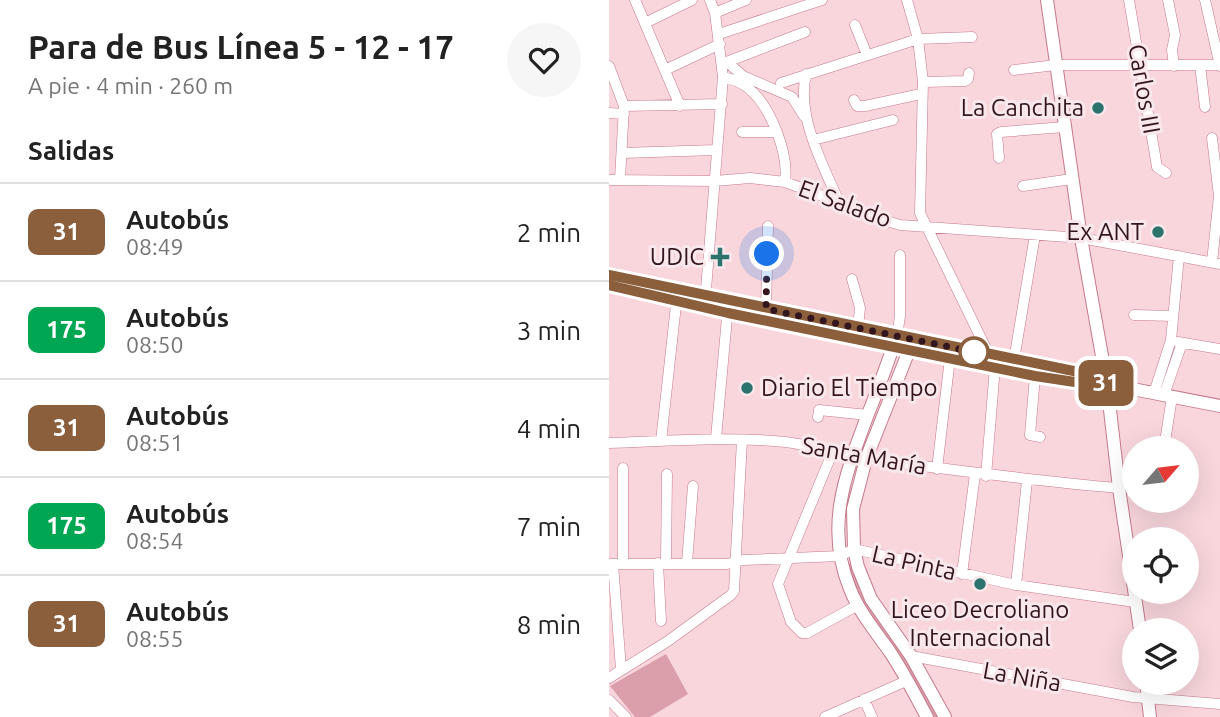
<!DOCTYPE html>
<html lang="es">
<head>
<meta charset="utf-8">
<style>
  :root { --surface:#fff; --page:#f6f6f6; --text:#222; --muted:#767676; --line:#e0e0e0 }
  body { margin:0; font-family:Ubuntu,sans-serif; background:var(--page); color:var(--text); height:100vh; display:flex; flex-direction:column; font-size:26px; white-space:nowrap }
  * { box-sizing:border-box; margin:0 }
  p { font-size:23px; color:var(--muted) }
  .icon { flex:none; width:38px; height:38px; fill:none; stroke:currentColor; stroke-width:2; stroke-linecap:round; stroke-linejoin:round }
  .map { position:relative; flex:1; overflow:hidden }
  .drawer { display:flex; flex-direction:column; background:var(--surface); width:609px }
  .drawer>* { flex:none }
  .badge { padding:0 14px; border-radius:10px; font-size:24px; line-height:46px }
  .needle { width:46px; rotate:62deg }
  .buttons { position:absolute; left:513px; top:436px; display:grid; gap:14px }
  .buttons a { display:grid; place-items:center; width:77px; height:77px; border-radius:50%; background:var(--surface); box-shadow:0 7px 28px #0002; font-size:35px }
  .you { position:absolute; width:35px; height:35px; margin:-18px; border:5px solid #fff; border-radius:50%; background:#1a73e8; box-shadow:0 0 0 10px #1a73e833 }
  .map>.badge { position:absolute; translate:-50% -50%; box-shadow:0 0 0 4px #fff }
  h2 { padding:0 28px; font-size:26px; line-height:63px }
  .round { display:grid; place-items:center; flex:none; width:74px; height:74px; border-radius:37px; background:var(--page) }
  .headline { display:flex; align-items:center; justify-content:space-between; height:119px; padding:0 28px }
  h1 { font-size:33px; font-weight:700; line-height:52px }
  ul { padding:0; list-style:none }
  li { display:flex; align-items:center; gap:21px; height:98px; padding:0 28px; border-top:2px solid var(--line) }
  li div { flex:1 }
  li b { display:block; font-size:26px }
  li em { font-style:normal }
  li .badge { min-width:77px; font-weight:700; text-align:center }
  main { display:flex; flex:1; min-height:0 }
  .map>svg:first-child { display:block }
</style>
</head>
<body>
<main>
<section class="drawer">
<div class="headline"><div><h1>Para de Bus Línea 5 - 12 - 17</h1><p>A pie · 4 min · 260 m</p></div><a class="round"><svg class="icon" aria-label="heart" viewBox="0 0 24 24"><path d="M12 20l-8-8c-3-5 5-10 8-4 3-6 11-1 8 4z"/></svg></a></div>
<h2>Salidas</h2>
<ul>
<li><span class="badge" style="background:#8b5e3c;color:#fff">31</span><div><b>Autobús</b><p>08:49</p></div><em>2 min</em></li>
<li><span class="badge" style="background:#00a651;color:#fff">175</span><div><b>Autobús</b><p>08:50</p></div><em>3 min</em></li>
<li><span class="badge" style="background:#8b5e3c;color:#fff">31</span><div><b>Autobús</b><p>08:51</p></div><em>4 min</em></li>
<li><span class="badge" style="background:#00a651;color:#fff">175</span><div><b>Autobús</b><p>08:54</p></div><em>7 min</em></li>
<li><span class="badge" style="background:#8b5e3c;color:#fff">31</span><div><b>Autobús</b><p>08:55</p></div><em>8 min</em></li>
</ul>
</section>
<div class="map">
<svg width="611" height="717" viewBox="0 0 611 717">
  <rect width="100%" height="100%" fill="#f8d6dc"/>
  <!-- green -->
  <path fill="#da9fab" d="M242,561L331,717H324L248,592L239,566Z
    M57,654L79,694L41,717H26L1,686Z"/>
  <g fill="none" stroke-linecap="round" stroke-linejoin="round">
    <defs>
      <path id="minor" d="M26,0L71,106
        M298,0L309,39L314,82L311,213L386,367L377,476
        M520,0L548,167L557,173
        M559,0L566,35L563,50L565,66
        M596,0L611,66
        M106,13L137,0
        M36,23L83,0
        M246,25L258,55
        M110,34L213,0
        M118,62L134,76L183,97L195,116
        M115,63L196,32
        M591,65L596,107
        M0,66L15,106L11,179
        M56,70L111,44
        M405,70L447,65H611
        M197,74C187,116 214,165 230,202
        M114,77C123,79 132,82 139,88C162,106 180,154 176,182
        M314,82L356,81L359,79L360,73
        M172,83L309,39L363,37
        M245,100L248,106H256L312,94
        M15,106L113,104
        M0,113L15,114
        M133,132H168
        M204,140L284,120
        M13,153L107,150
        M390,158L388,134L392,132L456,127
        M0,180L106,181L141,178L176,182L230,202L244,211L291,225L472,238L611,264
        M414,186L463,179
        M603,262L610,196L603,138
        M243,279L251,308L249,327
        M96,302L114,77L106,13L101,0
        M157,309L159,226
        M525,315L564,316
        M288,336L291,316V255
        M569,342L611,349
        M405,360L426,235
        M426,376L421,435L431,437
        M545,393L562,340L570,256
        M555,395L573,343
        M209,417L210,410L259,415
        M107,438L119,307
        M52,441L68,296
        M0,443C59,441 118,436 176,442C205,445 232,456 260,459C343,470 426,481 510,488
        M555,448L563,397
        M224,451L169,584L182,622L193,633H198L249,605
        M14,468V564
        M328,469L341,358
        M49,563L52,621
        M57,563L58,474
        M78,563L84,486
        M0,564H118L134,560L231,556L245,549L407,585L526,602
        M4,564L12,669
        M353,574L366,474
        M407,585L418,481
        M302,656L524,697L611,704
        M0,678L59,641L122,595L125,591L133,440
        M255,699L263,717
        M0,700L17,717
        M216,717L297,681"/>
      <path id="major" d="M438,0L472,238L498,384L510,488L531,630
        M0,276L450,368L479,374L495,382
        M0,285L119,313L426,376L479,384H498L611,406
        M287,339C278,364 269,390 259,414C237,473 215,526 241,589C250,612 267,632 281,652C295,673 306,695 318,717
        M303,343L257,459L244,509L245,549L249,567L262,599L302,656L336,717
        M537,682L541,717"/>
    </defs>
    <!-- minor casing -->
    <use href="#minor" stroke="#c57a8b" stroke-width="11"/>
    <!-- major casing -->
    <use href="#major" stroke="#c57a8b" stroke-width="14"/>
    <!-- minor -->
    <use href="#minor" stroke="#fff" stroke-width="10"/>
    <!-- major -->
    <use href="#major" stroke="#fff" stroke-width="12"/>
  </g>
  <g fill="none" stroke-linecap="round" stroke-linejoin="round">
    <defs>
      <path id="line" d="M0,275L479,374L498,384H479L426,376L119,313L0,285"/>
    </defs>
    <!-- line casing -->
    <use href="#line" stroke="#fff" stroke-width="16"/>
    <!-- line -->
    <use href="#line" stroke="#8b5e3c" stroke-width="10"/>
    <!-- walk -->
    <path stroke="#33161d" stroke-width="7" stroke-dasharray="0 12.6" d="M158,254L157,309L365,352"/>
  </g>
  <!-- markers -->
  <g fill="#2b736c" stroke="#f9e8eb" stroke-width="2.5">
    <circle cx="489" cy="108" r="7"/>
    <circle cx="549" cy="232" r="7"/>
    <path d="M107.5 246.5h7v7h7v7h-7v7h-7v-7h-7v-7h7z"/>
    <circle cx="138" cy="388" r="7"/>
    <circle cx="371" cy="584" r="7"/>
  </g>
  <circle fill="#fff" stroke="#8b5e3c" stroke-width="3.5" cx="365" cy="352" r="14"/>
  <g text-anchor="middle" stroke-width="6" stroke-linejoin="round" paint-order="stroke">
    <!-- street labels -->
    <g font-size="24" fill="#33161d" stroke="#f9e8eb">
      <text transform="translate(535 89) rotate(80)" y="8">Carlos III</text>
      <text transform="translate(236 204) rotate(20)" y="8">El Salado</text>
      <text transform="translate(255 456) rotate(10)" y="8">Santa María</text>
      <text transform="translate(305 563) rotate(13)" y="8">La Pinta</text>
      <text transform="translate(413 677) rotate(10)" y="8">La Niña</text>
    </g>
    <!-- poi labels -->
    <g font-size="24" fill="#33161d" stroke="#f9e8eb" text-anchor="end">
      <text x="475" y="116">La Canchita</text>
      <text x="535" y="240">Ex ANT</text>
      <text x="95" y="265">UDIC</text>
      <text x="152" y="396" text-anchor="start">Diario El Tiempo</text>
      <text x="371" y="618" text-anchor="middle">Liceo Decroliano<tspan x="371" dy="28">Internacional</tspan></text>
    </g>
  </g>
</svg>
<div class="buttons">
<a><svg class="needle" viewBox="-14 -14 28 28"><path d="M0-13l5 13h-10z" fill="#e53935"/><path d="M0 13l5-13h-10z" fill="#767676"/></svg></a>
<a><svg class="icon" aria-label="locate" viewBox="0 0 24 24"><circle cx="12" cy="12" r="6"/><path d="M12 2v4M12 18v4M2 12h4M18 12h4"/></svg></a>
<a><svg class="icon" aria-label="layers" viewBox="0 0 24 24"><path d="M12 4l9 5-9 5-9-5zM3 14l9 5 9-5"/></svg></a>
</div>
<div class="you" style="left:158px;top:254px"></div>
<b class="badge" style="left:497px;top:383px;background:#8b5e3c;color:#fff">31</b>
</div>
</main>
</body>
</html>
